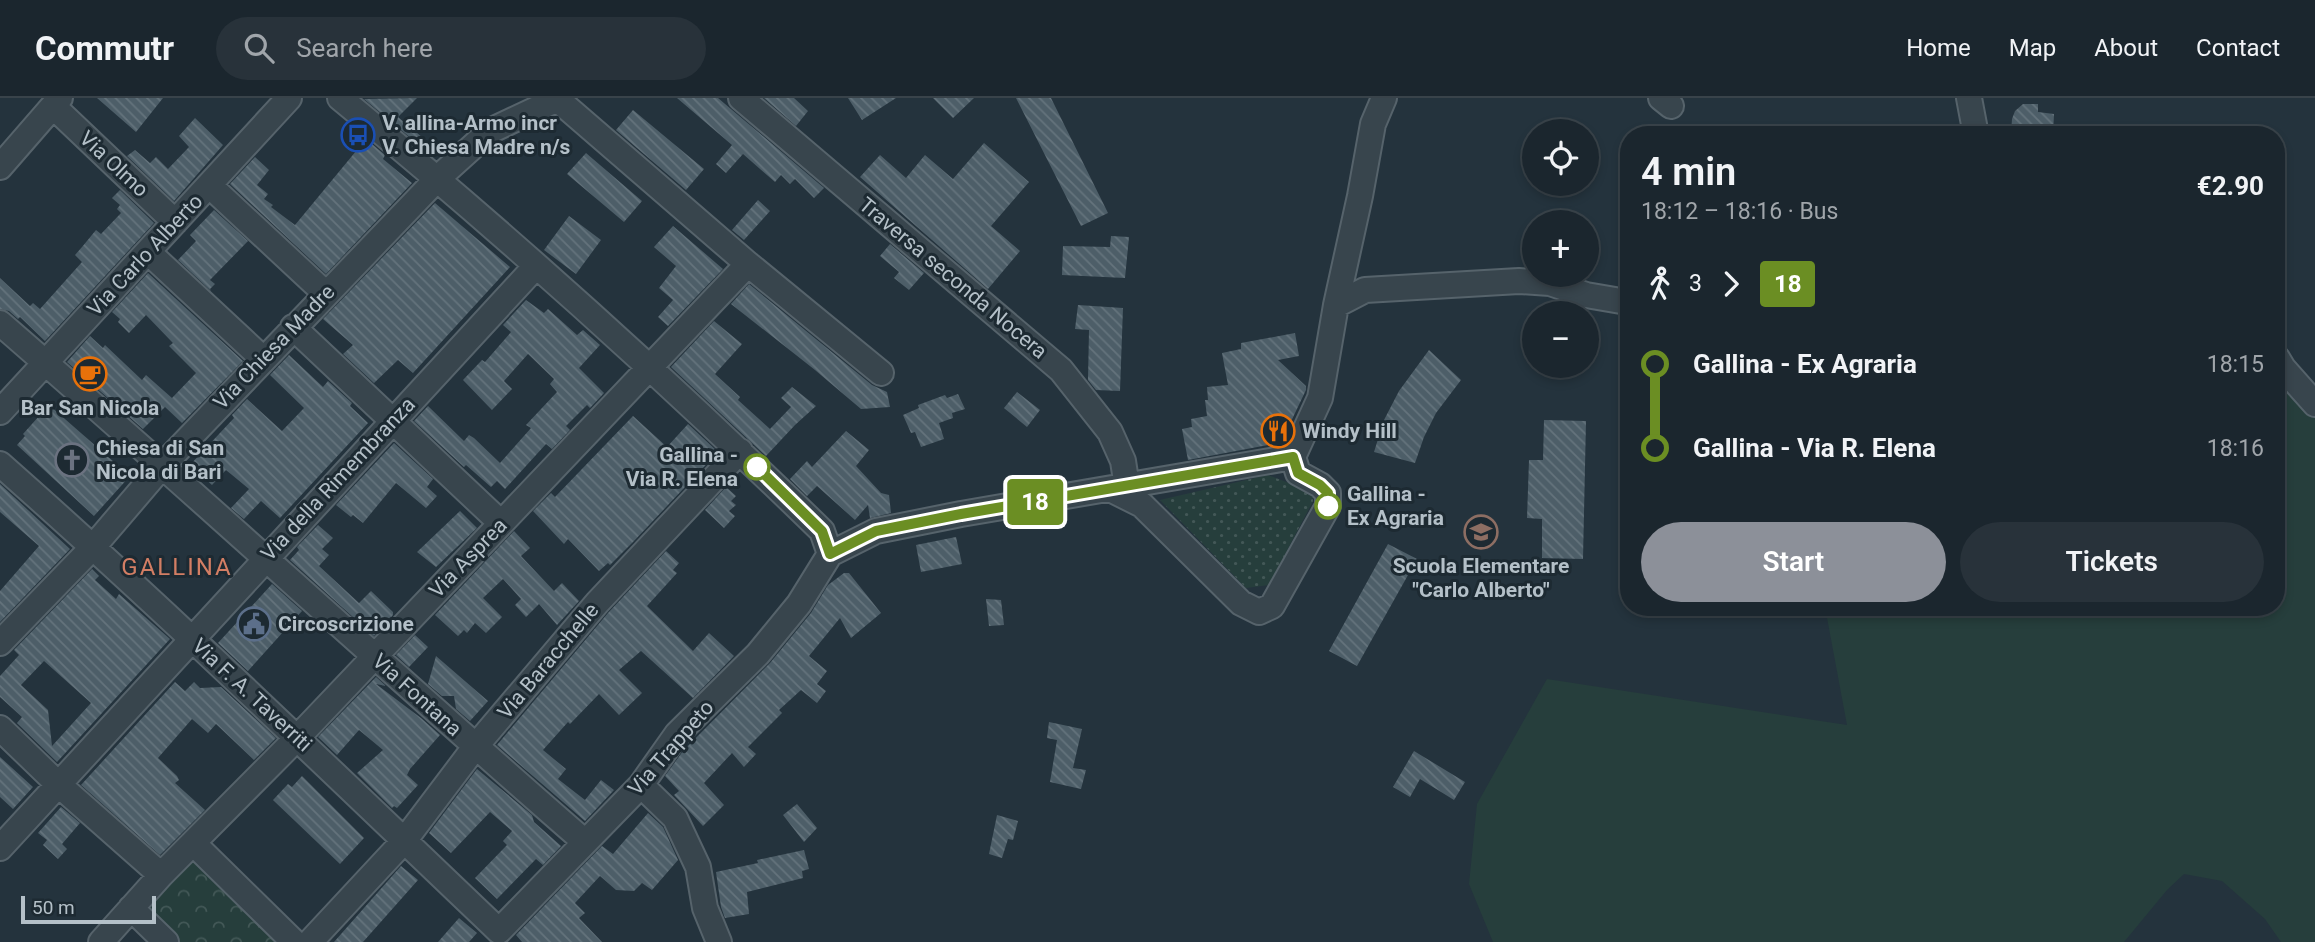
<!DOCTYPE html>
<html lang="en">
<head>
<meta charset="utf-8">
<style>
  :root { --surface:#1b262e; --page:#28323a; --text:#f1f3f6; --muted:#a0a5aa; --line:#39434a; --accent:#8c9099 }
  body { margin:0; font-family:Roboto,sans-serif; background:var(--page); color:var(--text); height:100vh; display:flex; flex-direction:column; font-size:26px; white-space:nowrap }
  * { box-sizing:border-box; margin:0 }
  p { font-size:23px; color:var(--muted) }
  .icon { flex:none; width:38px; height:38px; fill:none; stroke:currentColor; stroke-width:2; stroke-linecap:round; stroke-linejoin:round }
  .map { position:relative; flex:1; overflow:hidden }
  .side { position:absolute; left:1620px; top:28px; width:665px; height:490px; display:flex; flex-direction:column; background:var(--surface); border-radius:28px; box-shadow:0 4px 10px #0003,0 0 0 2px var(--line) }
  .side>* { flex:none }
  .badge { padding:0 14px; border-radius:5px; font-size:24px; line-height:46px }
  .tools { position:absolute; left:1522px; top:21px; display:grid; gap:14px }
  .tools a { display:grid; place-items:center; width:77px; height:77px; border-radius:50%; background:var(--surface); box-shadow:0 4px 10px #0003,0 0 0 2px var(--line); font-size:35px }
  .scale { position:absolute; left:21px; bottom:18px; width:135px; box-sizing:border-box; padding-left:7px; border:4px solid #b4c0c8; border-top:0; font-size:19px; line-height:24px; white-space:nowrap; color:#b4c0c8; -webkit-text-stroke:5px #1d2a32; paint-order:stroke }
  .map>.badge { position:absolute; translate:-50% -50%; box-shadow:0 0 0 4px #fff }
  .legs { display:flex; align-items:center; gap:10px; height:77px; padding:0 21px; font-size:23px }
  .legs p { margin-inline-start:auto }
  .head { display:flex; align-items:center; justify-content:space-between; height:119px; padding:0 21px }
  h1 { font-size:38px; font-weight:600; line-height:52px }
  .button { display:flex; gap:14px; margin-top:auto; padding:14px 21px }
  .button a { flex:1; height:80px; border-radius:42px; background:var(--accent); color:#fff; font-size:28px; font-weight:600; line-height:80px; text-align:center }
  .button a+a { background:var(--page); color:var(--text) }
  ul { padding:0 21px; list-style:none }
  li { display:flex; align-items:center; gap:24px; height:84px; font-size:26px }
  li i { display:grid; place-items:center; width:10px; height:100%; margin:0 9px; background:currentColor }
  li i::after { content:''; width:18px; height:18px; margin:-9px; border:5px solid; border-radius:50%; background:var(--surface) }
  li p { margin-inline-start:auto }
  li:first-child i { background:linear-gradient(#0000 50%,currentColor 0) }
  li:last-child i { background:linear-gradient(currentColor 50%,#0000 0) }
  header { display:flex; align-items:center; gap:42px; box-sizing:border-box; height:98px; padding:0 35px; background:var(--surface); border-bottom:2px solid var(--line) }
  header strong { font-size:33px }
  nav { display:flex; gap:38px; margin-inline-start:auto; font-size:24px }
  .search { width:490px; height:63px; background:var(--page); display:flex; align-items:center; gap:18px; box-sizing:border-box; padding:0 24px; border-radius:38px; color:var(--muted); font-size:26px }
  .map>svg:first-child { display:block }
</style>
</head>
<body>
<header>
<strong>Commutr</strong>
<div class="search"><svg class="icon" aria-label="search" viewBox="0 0 24 24"><circle cx="10" cy="10" r="6"/><path d="M15 15l6 6"/></svg>Search here</div>
<nav><a>Home</a><a>Map</a><a>About</a><a>Contact</a></nav>
</header>
<div class="map">
<svg width="2315" height="844" viewBox="0 0 2315 844">
  <defs>
    <pattern id="park-crowns" width="20" height="18" patternUnits="userSpaceOnUse" patternTransform="scale(1.75)"><rect width="20" height="18" fill="#263e3c"/><path d="M2 6a3 3 0 1 1 6 0M12 15a3 3 0 1 1 6 0" fill="none" stroke="#435857"/></pattern>
    <pattern id="garden-dots" width="8" height="8" patternUnits="userSpaceOnUse" patternTransform="scale(1.75)"><rect width="8" height="8" fill="#263e3c"/><path d="M2 2h.1M6 6h.1" fill="none" stroke="#435857" stroke-width="1.8" stroke-linecap="round"/></pattern>
    <pattern id="building-back-hatch" width="6" height="6" patternUnits="userSpaceOnUse" patternTransform="scale(1.75)"><rect width="6" height="6" fill="#4d5e68"/><path d="M-1 5l2 2M0 0l6 6M5-1l2 2" fill="none" stroke="#64737c"/></pattern>
  </defs>
  <rect width="100%" height="100%" fill="#24333d"/>
  <!-- park -->
  <path fill="url(#park-crowns)" d="M193,754L285,844H172L138,811Z"/>
  <!-- garden -->
  <path fill="url(#garden-dots)" d="M1268,377L1312,394L1313,403L1269,487L1246,490L1160,402Z"/>
  <!-- pitch -->
  <path fill="#263e3c" d="M2277,281L2315,319V844H2281L2265,821L2222,783L2184,776L2167,792L2124,844H1493L1469,786L1477,706L1547,581L1847,627L1825,509H2277Z"/>
  <!-- building -->
  <path fill="url(#building-back-hatch)" fill-rule="evenodd" d="M97,0H163L136,34Z
    M417,0L398,19L423,40L418,46L364,1Z
    M677,0H718L824,90L814,100L795,81L790,86L781,77L775,84L743,56L726,75L716,66L732,47Z
    M764,0H794L808,13L796,28Z
    M848,0H896L862,22Z
    M933,0H974L953,20Z
    M1016,0H1051L1108,115L1081,128Z
    M2023,6H2038V14L2054,16L2053,37H2011L2012,21L2015,13Z
    M633,12L704,71L686,92L616,32Z
    M195,20L223,47L174,103L127,58L135,52L150,65L156,59L168,71L189,49L179,38Z
    M366,41L385,57L383,61L412,85L326,176L230,86L255,59L269,72L257,87L268,96L264,101L273,107L271,109L295,127Z
    M984,45L1029,84L991,128L1020,153L988,191L860,79L880,57L906,80L925,57L953,81Z
    M586,55L642,103L624,124L567,76Z
    M120,92L154,125L45,243L20,219L18,221L9,213L0,211V180L30,208L33,205L40,211L82,164L75,157L82,149L96,132L101,136L121,115L117,111L120,107L112,100Z
    M758,102L770,113L744,142L732,132Z
    M435,105L510,169L413,275L398,262L374,285L343,256L353,247L323,221Z
    M214,112L248,143L210,182L215,186L210,191L211,193L178,162L196,143L190,137Z
    M569,118L601,142L576,176L544,152Z
    M673,128L723,171L668,228L658,219L673,202L659,190L676,168L654,149Z
    M1111,138L1129,139L1125,180L1062,177L1063,148L1110,149Z
    M890,146L924,175L909,192L894,180L899,174L880,158Z
    M148,175L243,263L182,325L165,309L143,331L67,264L90,238L103,250L105,247L142,282L146,277L172,300L196,275L169,248L173,245L146,217L129,235L118,224L120,221L112,214Z
    M749,186L872,287L887,294L890,309L861,311L815,272L731,206Z
    M526,202L544,215L548,211L577,237L583,232L600,247L579,270L604,295L590,310L587,307L566,328L570,332L552,351L546,346L505,391L497,383L491,389L466,367L464,369L414,323L428,308L464,343L469,337L474,340L500,365L531,330L526,327L557,294L550,286L554,281L528,256L504,283L512,291L492,312L463,282L482,262L485,264L511,234L503,227Z
    M1078,207L1123,210L1120,293L1096,292L1088,282L1089,232L1075,231Z
    M714,223L742,246L715,276L740,299L738,302L770,331L791,309L781,300L792,289L816,308L795,327L766,358L671,269Z
    M1295,235L1299,258L1278,262L1306,288V292L1286,334L1274,346L1188,362L1182,331L1192,329L1191,321L1207,318L1205,302H1208L1207,289L1228,287L1222,255L1241,251V245Z
    M1429,252L1461,282L1436,315L1424,339L1415,365L1374,354L1384,322L1399,293Z
    M289,257L323,289L328,283L352,305L350,308L368,325L280,420L261,403L244,421L231,410L249,391L226,372L212,387L190,367L234,320L232,317L247,301L282,333L304,310L270,277Z
    M1017,294L1040,312L1027,329L1004,310Z
    M958,296L965,311L952,315L953,320L939,325L944,341L921,349L915,334L911,335L903,317L919,310L918,307L945,297L947,300Z
    M49,307L130,378L94,418L17,347L25,338L23,336Z
    M633,318L667,349L688,326L718,354L634,443L610,467L608,465L599,473L568,441L564,446L533,413L551,395L555,399Z
    M1544,322L1586,323L1583,461L1542,460V421L1527,420L1529,362H1543Z
    M846,333L869,352L856,368L881,395L889,397L891,415L870,420L868,407L855,422L817,388L807,398L790,381L807,363L812,369Z
    M394,345L433,381L427,389L437,398L426,410L396,385L363,425L353,417L351,419L336,407Z
    M0,386L70,451L0,524V493L39,448L0,414Z
    M726,389L736,398L731,403L736,407L729,413L735,418L724,430L705,412Z
    M460,413L477,430L436,469L417,454Z
    M318,427L333,440L322,451L329,457L319,468L359,505L371,493L393,514V517L374,538L290,462L299,452L297,449Z
    M514,433L530,450L521,458L554,493L562,485L579,503L557,527L539,506L526,519L515,507L521,501L503,481L483,500L502,519L486,535L475,525L467,535L464,532L458,538L435,517Z
    M956,439L962,466L921,474L916,447Z
    M1388,446L1417,461L1357,568L1329,553Z
    M666,453L679,465L673,472L677,475L647,508L693,553L709,535L734,558L693,600L641,553L619,572L642,595L619,617L599,596L570,626L568,624L543,652L566,671L558,681L585,702L601,682L614,692L585,723L497,647L608,515Z
    M92,471L99,478L95,482L116,501L119,496L170,541L57,664L17,625L22,619L0,599V578L19,557L14,552ZM44,563L91,605L52,648L48,612L21,587Z
    M844,475H849L881,515L851,540L840,520L809,558L827,573L817,586L826,593L817,605L801,592L779,612L782,615L748,649L756,656L744,669L732,655L704,685L724,707L703,728L674,697L679,693L665,678L683,653L770,565L811,515L828,487Z
    M272,486L302,513L248,573L218,545Z
    M986,501L1001,502L1004,527L989,528Z
    M415,537L428,549L409,569L396,557Z
    M436,558L488,603L470,623L456,611L454,598H442L428,586Z
    M376,579L386,588L376,586L421,620L440,637L410,671L407,677L418,687L397,710L394,708L392,710L357,675L383,652L359,632L337,657L318,639Z
    M175,584L185,593L194,584L200,590L221,589L276,640L254,662L216,626L208,635L192,621L158,660L177,678L179,682L175,685L205,712L160,757L81,687Z
    M1049,624L1082,631L1073,670L1086,672L1081,691L1050,684L1057,642L1047,640Z
    M1414,653L1465,684L1454,702L1420,681L1410,699L1393,689Z
    M0,659L33,689L13,711L0,699Z
    M477,671L532,717L534,724L561,748L543,767L536,761L497,801L475,780L507,747L503,743L512,733L490,714L451,755L429,735Z
    M302,678L364,740L340,766L273,702L288,686L292,689Z
    M797,706L817,730L804,744L783,717Z
    M61,709L80,725L62,746L67,751L58,761L43,747L47,742L38,735Z
    M648,715L663,729L678,762L652,792L642,785L634,793L616,792L600,778L575,805L585,815L579,820L602,844H522L516,837L602,748L613,756Z
    M997,717L1018,723L1013,742L1008,741L1002,760L989,756Z
    M804,752L809,771L802,773L803,780L747,794L749,816L725,820L721,809L716,774L758,765L757,762Z
    M401,768L418,782L363,844H334Z
    M459,820L477,835L469,844H438Z"/>
  <g fill="none" stroke-linecap="round" stroke-linejoin="round">
    <defs>
      <path id="minor" d="M340,0C507,137 667,282 822,433L830,456L876,433L961,416L1293,359L1298,375L1320,387L1328,395V408L1272,508L1259,514L1241,505L1142,407L1110,391
        M741,0L1061,272L1110,334L1123,363L1127,389
        M1661,0L1671,8
        M1969,0L1976,37
        M557,1L748,166L881,275
        M53,8L175,124
        M0,69L60,0
        M209,87L326,196
        M148,154L263,261
        M1336,207L1365,192L1519,183L1550,185L1586,197L1621,203L1629,202
        M0,225C197,396 388,573 585,744
        M293,229L501,425
        M2277,260L2283,270L2315,306
        M0,314L289,0
        M1293,359L1320,300L1336,207L1360,98L1373,26L1384,0
        M0,366C171,517 334,676 499,833L641,687L677,636L758,556L799,506L830,456
        M0,545L93,449L163,367L438,80L490,33L560,0
        M0,630L59,687L161,777
        M641,687L675,720L698,769L705,810L719,844
        M193,745L294,844
        M0,750L536,168
        M131,810L166,844
        M101,844L161,777L298,639L748,166
        M310,844L404,743L475,649L597,505L740,353"/>
    </defs>
    <!-- minor casing -->
    <use href="#minor" stroke="#56636b" stroke-width="28"/>
    <!-- minor -->
    <use href="#minor" stroke="#38454d" stroke-width="24"/>
  </g>
  <g fill="none" stroke-linecap="round" stroke-linejoin="round">
    <defs>
      <path id="line-1" d="M757,369L822,433L830,456L876,433L961,416L1293,359L1298,375L1320,387L1328,395V408"/>
    </defs>
    <!-- line-1 casing -->
    <use href="#line-1" stroke="#fff" stroke-width="16"/>
    <!-- line-1 -->
    <use href="#line-1" stroke="#6b8e23" stroke-width="10"/>
  </g>
  <!-- icons -->
  <defs>
    <symbol id="bus-ring" viewBox="-11 -11 22 22"><circle r="9.5" fill="#1d2a32" stroke="#1a4fb4" stroke-width="1.5"/><path d="M-5-6H5V4H4V6H2V4H-2V6H-4V4H-5ZM-3.5-4V0h7V-4ZM-3.5 1.2v1.5H-2V1.2ZM2 1.2v1.5H3.5V1.2Z" fill="#1a4fb4"/></symbol>
    <symbol id="cafe-ring" viewBox="-11 -11 22 22"><circle r="9.5" fill="#1d2a32" stroke="#e8710a" stroke-width="1.5"/><path d="M-5.5-4.5H6V0H3Q3 3.5 0 3.5H-2.5Q-5.5 3.5-5.5 0ZM3-3.2v2h1.7v-2ZM-6 4.5H4V6H-6Z" fill="#e8710a"/></symbol>
    <symbol id="restaurant-ring" viewBox="-11 -11 22 22"><circle r="9.5" fill="#1d2a32" stroke="#e8710a" stroke-width="1.5"/><path d="M-5-6h1v4h1v-4h1v4h1v-4h1v5L-1.5 .5V6h-2V.5L-5-1ZM5-6V6H3V1.5H1.5Q1.5-4 5-6Z" fill="#e8710a"/></symbol>
    <symbol id="church-ring" viewBox="-11 -11 22 22"><circle r="9.5" fill="#1d2a32" stroke="#6b7280" stroke-width="1.5"/><path d="M-1.2-6h2.4v3.5h3.3v2.4h-3.3V6h-2.4V-.1h-3.3v-2.4h3.3Z" fill="#6b7280"/></symbol>
    <symbol id="school-ring" viewBox="-11 -11 22 22"><circle r="9.5" fill="#1d2a32" stroke="#8d6e63" stroke-width="1.5"/><path d="M0-5L7-2L0 1L-7-2ZM-4 1L0 2.5L4 1V4Q0 6-4 4Z" fill="#8d6e63"/></symbol>
    <symbol id="civic-ring" viewBox="-11 -11 22 22"><circle r="9.5" fill="#1d2a32" stroke="#5c6f8a" stroke-width="1.5"/><path d="M-.6-6.5H3V-4.5H.6V-3L4-1V1h2V6H-6V1h2V-1L-.6-3ZM-1.2 2.5V6h2.4V2.5Z" fill="#5c6f8a"/></symbol>
  </defs>
  <g fill-rule="evenodd">
    <use href="#bus-ring" x="339" y="18" width="38" height="38"/>
    <use href="#cafe-ring" x="71" y="257" width="38" height="38"/>
    <use href="#restaurant-ring" x="1259" y="314" width="38" height="38"/>
    <use href="#church-ring" x="53" y="343" width="38" height="38"/>
    <use href="#school-ring" x="1462" y="415" width="38" height="38"/>
    <use href="#civic-ring" x="235" y="507" width="38" height="38"/>
  </g>
  <!-- markers -->
  <g fill="#fff" stroke="#6b8e23" stroke-width="3.5">
    <circle cx="757" cy="369" r="12"/>
    <circle cx="1328" cy="408" r="12"/>
  </g>
  <g text-anchor="middle" stroke-width="6" stroke-linejoin="round" paint-order="stroke">
    <!-- poi labels -->
    <g font-size="21" font-weight="bold" fill="#b4c0c8" stroke="#1d2a32" text-anchor="start">
      <text x="382" y="32">V. allina-Armo incr<tspan x="382" dy="24">V. Chiesa Madre n/s</tspan></text>
      <text x="90" y="317" text-anchor="middle">Bar San Nicola</text>
      <text x="1302" y="340">Windy Hill</text>
      <text x="96" y="357">Chiesa di San<tspan x="96" dy="24">Nicola di Bari</tspan></text>
      <text x="1481" y="475" text-anchor="middle">Scuola Elementare<tspan x="1481" dy="24">"Carlo Alberto"</tspan></text>
      <text x="278" y="533">Circoscrizione</text>
    </g>
    <!-- street labels -->
    <g font-size="21" fill="#b4c0c8" stroke="#1d2a32">
      <text transform="translate(114 66) rotate(43)" y="7">Via Olmo</text>
      <text transform="translate(145 157) rotate(-47)" y="7">Via Carlo Alberto</text>
      <text transform="translate(953 180) rotate(40)" y="7">Traversa seconda Nocera</text>
      <text transform="translate(274 249) rotate(-46)" y="7">Via Chiesa Madre</text>
      <text transform="translate(338 381) rotate(-47)" y="7">Via della Rimembranza</text>
      <text transform="translate(468 460) rotate(-46)" y="7">Via Asprea</text>
      <text transform="translate(548 563) rotate(-50)" y="7">Via Baracchelle</text>
      <text transform="translate(252 597) rotate(43)" y="7">Via F. A. Taverriti</text>
      <text transform="translate(417 597) rotate(42)" y="7">Via Fontana</text>
      <text transform="translate(671 650) rotate(-49)" y="7">Via Trappeto</text>
    </g>
    <!-- stop labels -->
    <g font-size="21" font-weight="bold" fill="#b4c0c8" stroke="#1d2a32" text-anchor="end">
      <text x="738" y="364">Gallina -<tspan x="738" dy="24">Via R. Elena</tspan></text>
      <text x="1347" y="403" text-anchor="start">Gallina -<tspan x="1347" dy="24">Ex Agraria</tspan></text>
    </g>
    <!-- quarter labels -->
    <g font-size="24" letter-spacing="2" fill="#d37e64" stroke="#1d2a32">
      <text x="177" y="477">GALLINA</text>
    </g>
  </g>
</svg>
<div class="tools">
<a><svg class="icon" aria-label="locate" viewBox="0 0 24 24"><circle cx="12" cy="12" r="6"/><path d="M12 2v4M12 18v4M2 12h4M18 12h4"/></svg></a>
<a>+</a>
<a>−</a>
</div>
<div class="scale">50 m</div>
<b class="badge" style="left:1035px;top:404px;background:#6b8e23;color:#fff">18</b>
<section class="side">
<div class="head"><div><h1>4 min</h1><p>18:12 – 18:16 · Bus</p></div><b>€2.90</b></div>
<div class="legs"><svg class="icon" aria-label="walk" viewBox="0 0 24 24"><circle cx="13" cy="4" r="2"/><path d="M13 8l-2 6 4 7M11 14l-3 7M7 12l3-4h3l4 4"/></svg>3<svg class="icon" aria-label="forward" viewBox="0 0 24 24"><path d="M9 5l7 7-7 7"/></svg><b class="badge" style="background:#6b8e23;color:#fff">18</b></div>
<ul>
<li><i style="color:#6b8e23"></i><b>Gallina - Ex Agraria</b><p>18:15</p></li>
<li><i style="color:#6b8e23"></i><b>Gallina - Via R. Elena</b><p>18:16</p></li>
</ul>
<div class="button"><a>Start</a><a>Tickets</a></div>
</section>
</div>
</body>
</html>
